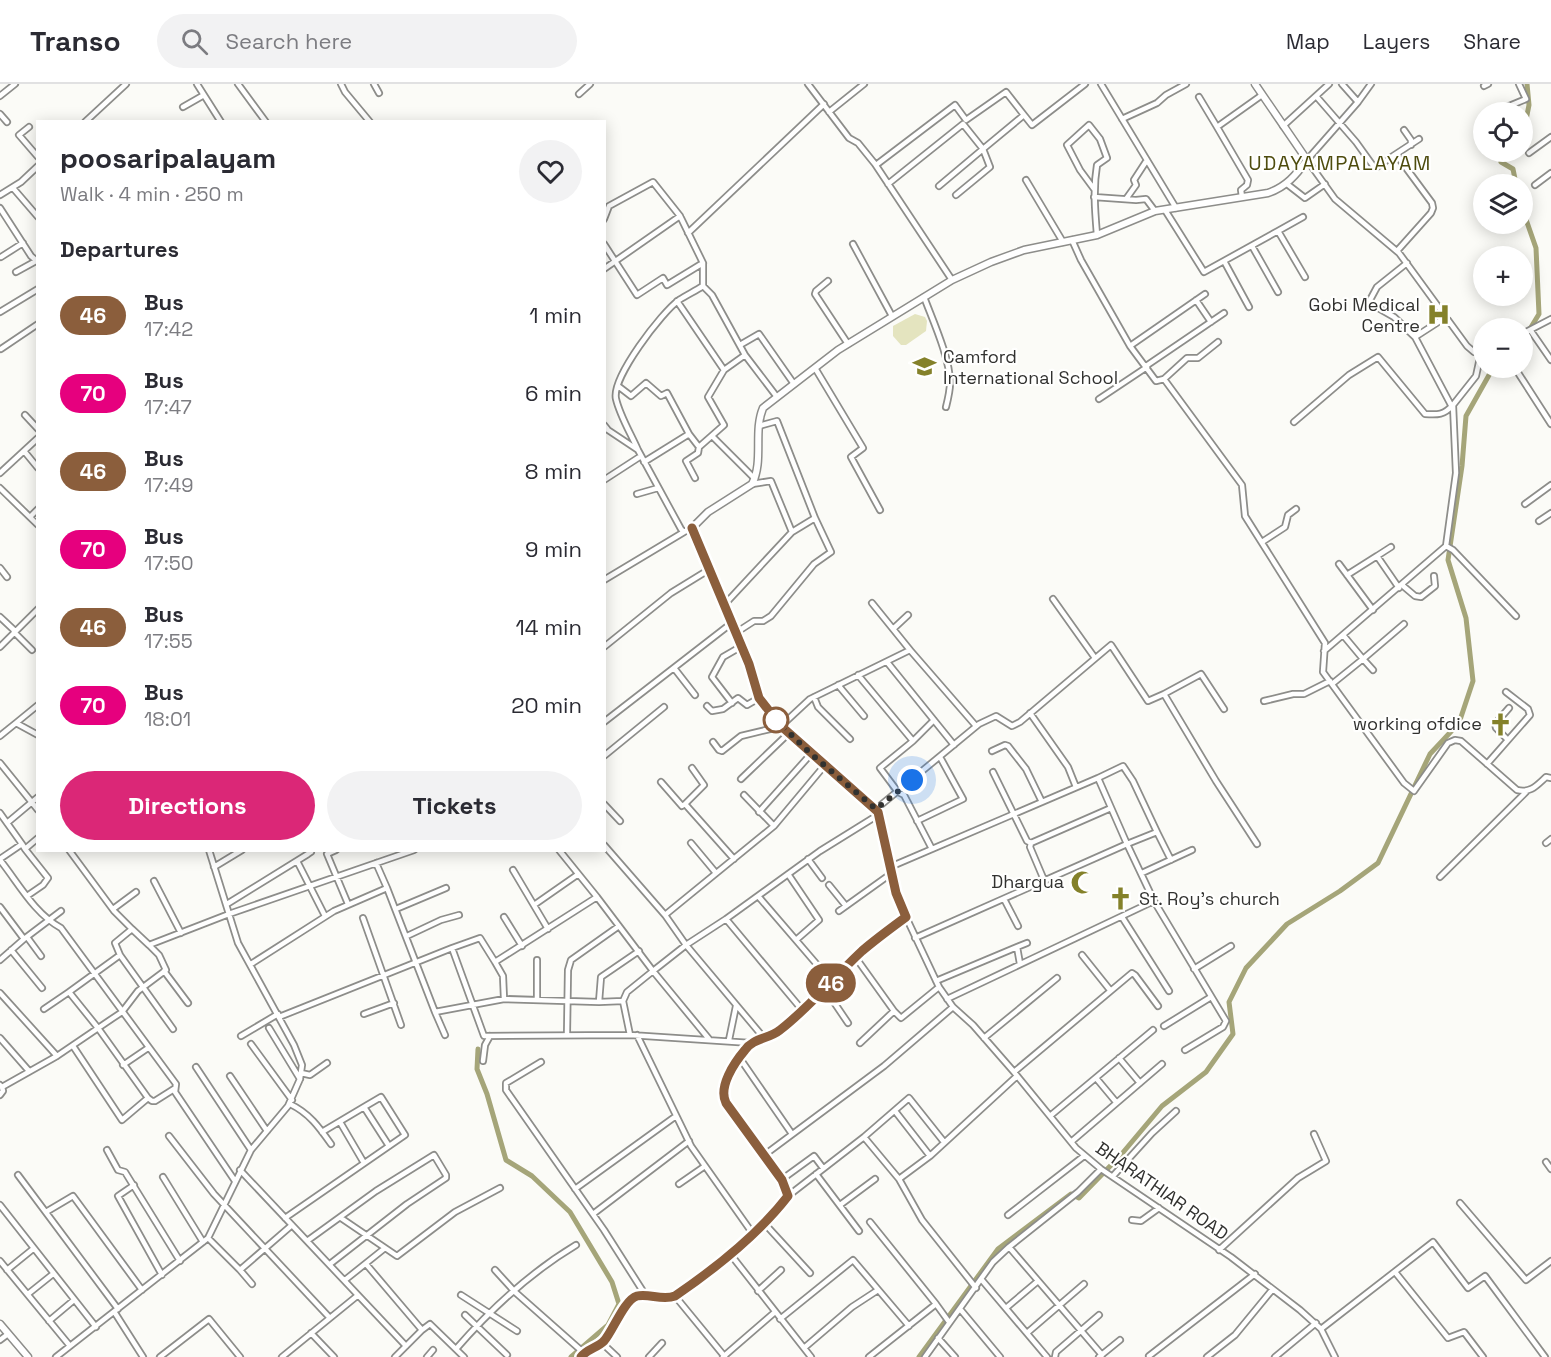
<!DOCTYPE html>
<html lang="en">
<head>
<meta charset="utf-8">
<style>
  :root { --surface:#fff; --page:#f2f2f3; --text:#2b2b33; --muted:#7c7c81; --line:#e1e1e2; --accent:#db2777 }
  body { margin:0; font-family:"Space Grotesk",sans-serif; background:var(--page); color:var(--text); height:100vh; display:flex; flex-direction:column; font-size:22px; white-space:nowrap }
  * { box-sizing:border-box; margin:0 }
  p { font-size:20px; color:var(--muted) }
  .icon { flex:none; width:33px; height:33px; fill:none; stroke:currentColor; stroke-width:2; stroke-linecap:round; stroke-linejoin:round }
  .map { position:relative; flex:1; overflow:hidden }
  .side { position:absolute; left:36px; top:36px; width:570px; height:732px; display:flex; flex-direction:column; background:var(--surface); border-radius:0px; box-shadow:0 3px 15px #0003 }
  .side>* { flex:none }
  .badge { padding:0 12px; border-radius:20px; font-size:21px; line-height:39px }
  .fabs { position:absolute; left:1473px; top:18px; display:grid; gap:12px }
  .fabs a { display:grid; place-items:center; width:60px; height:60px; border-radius:50%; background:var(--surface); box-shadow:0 3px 15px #0003; font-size:30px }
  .you { position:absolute; width:30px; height:30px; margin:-15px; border:4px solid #fff; border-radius:50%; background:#1a73e8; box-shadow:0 0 0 9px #1a73e833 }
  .map>.badge { position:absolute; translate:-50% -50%; box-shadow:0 0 0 3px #fff }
  h2 { padding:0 24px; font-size:22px; line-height:54px }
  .round { display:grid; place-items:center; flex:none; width:63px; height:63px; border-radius:32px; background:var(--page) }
  .summary { display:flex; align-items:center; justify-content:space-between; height:102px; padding:0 24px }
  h1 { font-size:28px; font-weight:600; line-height:45px }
  .primary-button { display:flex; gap:12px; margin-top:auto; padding:12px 24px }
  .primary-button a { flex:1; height:69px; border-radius:36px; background:var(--accent); color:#fff; font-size:24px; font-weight:600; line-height:69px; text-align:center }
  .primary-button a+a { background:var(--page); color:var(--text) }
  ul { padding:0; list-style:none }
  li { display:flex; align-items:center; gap:18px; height:78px; padding:0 24px }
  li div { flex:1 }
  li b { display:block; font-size:22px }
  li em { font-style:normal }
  li .badge { min-width:66px; font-weight:700; text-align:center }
  header { display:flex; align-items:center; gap:36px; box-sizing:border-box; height:84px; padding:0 30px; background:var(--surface); border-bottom:2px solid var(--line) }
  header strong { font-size:28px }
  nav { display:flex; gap:33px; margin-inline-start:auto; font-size:21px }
  .search { width:420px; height:54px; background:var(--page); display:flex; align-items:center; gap:15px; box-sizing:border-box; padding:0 21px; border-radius:33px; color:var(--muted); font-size:22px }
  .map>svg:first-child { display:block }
</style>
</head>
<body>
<header>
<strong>Transo</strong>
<div class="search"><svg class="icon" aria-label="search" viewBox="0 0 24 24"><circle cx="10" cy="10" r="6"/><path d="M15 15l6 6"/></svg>Search here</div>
<nav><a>Map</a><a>Layers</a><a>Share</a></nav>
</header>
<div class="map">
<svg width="1551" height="1273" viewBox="0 0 1551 1273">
  <rect width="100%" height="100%" fill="#fbfbf7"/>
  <!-- green -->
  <path fill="#e4e4bf" d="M915,230L925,233L927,237L926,247L906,261H901L893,252V242Z"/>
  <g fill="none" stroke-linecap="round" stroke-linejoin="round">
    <!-- canal -->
    <path stroke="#a5a579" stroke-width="5" d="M1522,56L1529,21L1527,0
      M1511,68L1501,78L1513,85L1516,100
      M1522,124L1536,164L1539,230L1522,258
      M478,965L477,985L487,1010L506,1076L532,1092L570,1128L612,1198L619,1220L608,1241L571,1273
      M919,1273L998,1165L1071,1110L1079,1114L1120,1072L1162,1022L1206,988L1233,950L1229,918L1246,884L1287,840L1340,807L1378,779L1430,670L1459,639L1473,597L1466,534L1448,476L1462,382L1466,332L1493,284"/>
    <defs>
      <path id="minor" d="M197,0L221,38
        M238,0L266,38
        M341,0L345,8L370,38
        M374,0L379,9
        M808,0L849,54L858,59L875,80L952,196
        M1101,0L1176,124
        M1342,0L1358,18L1307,76L1335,115L1399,169L1467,262L1474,268H1484
        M1484,2L1488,0
        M579,10L590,0
        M0,12L15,0
        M1316,12L1356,58L1374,83H1377L1393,72L1398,73L1432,119L1433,124L1431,129L1397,167
        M1199,13L1217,43
        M1358,18L1371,0
        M183,23L204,11
        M1497,27L1526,15L1519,0
        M829,28L864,0
        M0,30L7,38
        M1122,35L1157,19L1166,11L1186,0
        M85,38L126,0
        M1283,42L1329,0
        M29,43L19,51L38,73
        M1404,46L1411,56V61
        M1529,69L1551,53
        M1393,72L1419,55
        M876,81L955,21L966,36L1006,8L1024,31
        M1026,96L1063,158
        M888,100L963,40L983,65L1024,31L1032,41L1085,0
        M1287,100L1305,114L1325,100
        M1535,101L1551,89
        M939,102L983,65L990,83L956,111
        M13,104L38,133
        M1094,105L1080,86L1067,61L1089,41L1100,55L1107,74L1097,81C1093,105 1095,127 1097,151
        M0,111L21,98L38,82
        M1094,113L1136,116L1146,115L1155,127
        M1242,113L1241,106L1247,101L1248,96L1217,43L1262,11
        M1126,115L1136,101L1134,96L1147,76
        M0,124L31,172L38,178
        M1165,126L1204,188L1278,147L1305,193
        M604,135L609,122L653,98L680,132L703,179V202
        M1278,147L1303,133
        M688,149L824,20
        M1072,156L1081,176L1130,262L1156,297L1164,295L1242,401L1245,432L1325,559L1323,588L1404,699L1414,707L1448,659L1455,656L1461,657L1517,706C1531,709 1536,702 1546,693L1551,694
        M604,160L637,211L663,194L667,201L703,179
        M853,160L892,232
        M1252,162L1278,208
        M1,173L23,159
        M1224,177L1249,223
        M1407,179L1377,203L1370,216L1373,221L1394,233L1415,253
        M604,185L680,132
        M16,188L36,177
        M828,197L816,207L815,210L848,260
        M924,213C933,237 950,274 950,299C950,307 948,315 946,323
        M1196,216L1211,238
        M0,228L38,205
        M1446,233L1415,253L1452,323
        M1531,247L1551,276
        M1522,250L1551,235
        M740,261L759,250L794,300
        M1130,262L1205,210
        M1,265L38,240
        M1146,282L1224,229
        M815,284L863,364L851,373L880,426
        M1515,284L1551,340
        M724,286L745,271
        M1164,295L1187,274H1198L1218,258
        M618,302L631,312L646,299L661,312L667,309L689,350L699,363L724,341L708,313L724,286L677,217
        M1099,315L1147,283
        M25,331L38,345
        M1294,338L1349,291L1378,273L1425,330C1438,331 1444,331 1453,321
        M604,341L608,346L638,366L681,445L684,448L692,444
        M712,352L755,395
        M638,366C631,350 620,332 616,315C611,294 662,228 679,216C687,211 695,207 703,202L712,211L745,271L777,313
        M24,367L38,384
        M644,378L689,350
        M0,389L38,354
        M695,394L686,377L698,369L699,363
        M604,396L641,372
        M752,400L771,397L792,448
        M0,404L38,441
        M637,410L658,404
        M1525,420L1551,401
        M30,433L38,425
        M1539,437L1551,429
        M1262,458L1285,443L1288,431L1296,425
        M1446,462L1453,466L1516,532
        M1377,472L1391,463
        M1339,480L1373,526
        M0,484L7,493
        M1347,491L1377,472L1399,504
        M604,496L684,448
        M1402,501L1415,512L1421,513L1435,502L1434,492
        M1053,515L1095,574
        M872,519L910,566
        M725,520L792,448L815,434
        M0,533L15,547
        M893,545L908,531
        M14,548L32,566
        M737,548L754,537H763L771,532L814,480L831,468L815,434L777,337L759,342
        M0,563L38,525
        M604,563L671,509L710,485
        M1324,567L1446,462L1456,389L1453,321L1476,292L1481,269
        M887,578L954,661
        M674,584L695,611
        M1373,586L1363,575L1404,540
        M858,591L913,657L880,684L898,708L904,711L932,765
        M1332,600L1363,575L1343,551
        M838,601L864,632
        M1164,610L1201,590L1224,625
        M814,613L818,623L850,655
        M1264,617L1293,610H1304L1330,597
        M732,619L712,593L723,573L742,562
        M707,622L712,627L723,625L738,614L747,621L759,614
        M1030,629L1068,683L1076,703
        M604,638L733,538
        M16,639L38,621
        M781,642L810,615L910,566L976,642
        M0,652L16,639L38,651
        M1508,656L1496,644L1495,640L1509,624
        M913,657L934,636
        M713,658L719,666L722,667L741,652L770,645L778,640
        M992,667L1005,661L1008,662L1026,685L1042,718
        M604,672L664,623
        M0,679L38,726
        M1487,680L1530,631L1528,625L1506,608
        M993,688L1027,757L1031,759L1030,763L1044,796
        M741,695L789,649
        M661,698L682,722L685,720L734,775
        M744,711L774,742
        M604,720L620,737
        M685,720L704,701L692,684
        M876,725L979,640L996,632L1012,642L1020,638L1111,561L1148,617L1164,610L1216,697L1257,760
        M759,728L811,670
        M0,729L22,760
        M917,737L963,715L940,673
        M7,739L38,713
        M1157,748L1171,776
        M691,759L716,789
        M1031,759L1111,724
        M1546,759L1551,755
        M604,761L665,831L774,742L825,681
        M25,765L48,794L43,801L27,812
        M69,766L114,827L132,845
        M336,766L327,770L348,820
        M0,775L22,760L25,765L38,754
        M808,775L822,794
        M0,776C19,800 34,829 61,844L176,1000L175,1008L235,1097
        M297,777L325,832
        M214,783L242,766
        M890,783L1098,694
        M513,786L548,845
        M1142,789L1192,766
        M788,790L819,836L796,856
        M1440,793L1526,708
        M154,797L181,849
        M829,801L846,822
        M387,804L435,928L504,915L599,918L623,917L630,951
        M758,812L832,898
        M597,813L653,887L627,908L623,917
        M1004,815L1018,842
        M227,820L308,770L311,768L310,766
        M534,821L577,791
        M0,823L24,855L0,876
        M113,825L136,808
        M396,825L446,804
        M839,827L892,789
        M665,831L686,861L764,954
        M504,833L522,862
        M906,833L939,903L953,923L973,941L1014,988L1076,1064L1101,1085L1231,1173L1300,1226L1321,1245L1335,1273
        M1122,833L1169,907
        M363,834L401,941
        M726,835L820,767L878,731
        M407,852L441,836L459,831
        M27,853L41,872
        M915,854L1127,760L1098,694L1123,682L1133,697L1157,748L1127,760L1154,817
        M24,855L61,827
        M149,861L132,845L115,859L120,871L69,908L98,944L148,1014L152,1017H155L174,1005
        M452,864L480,854L495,878
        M11,866L42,904
        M120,871L173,945
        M1082,871L1110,906
        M856,874L894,927L860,959
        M537,876V915
        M251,880L334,827L387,804L376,779
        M1020,880L1017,863L1027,859
        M1194,885L1231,862
        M164,887L188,919
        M936,897L1017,863
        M825,905L848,939
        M0,909L57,972
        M504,915L503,892L495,878L597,813L559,766
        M947,915L1154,817L1226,937L1223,943L1185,966
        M599,918L601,893L639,867
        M44,925L69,908
        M894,927L901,934L939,903
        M435,928L445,951
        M364,930L394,919
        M279,933L452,864L484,952L630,951L751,959
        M1164,942L1211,913
        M269,944L300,995
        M567,950L568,886L571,876L619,842
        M637,951L691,1062L753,1150
        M241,952L278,930
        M0,954L29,987
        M984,954L1057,894
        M709,955L653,887L686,861L726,835L803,927
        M729,956L736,922
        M251,960L292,1016
        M73,962L122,1036L148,1014
        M739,973L792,1050
        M1119,974L1140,999
        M483,977L485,961L490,952
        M541,978L506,999V1006L604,1146L646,1212
        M123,981L148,964
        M196,983L251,1066
        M1014,988L1132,889L1135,891L1158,922
        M301,989L310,991L327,979
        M230,992L267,1047
        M1096,994L1116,1018
        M0,1001L2,1003L57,972L113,934L122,928L138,907L166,886L159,871L149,861L229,830L414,766
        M0,1011L3,1007L2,1003
        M290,1020C309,1029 319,1043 331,1060
        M895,1027L930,1072
        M1050,1032L1153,946
        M340,1038L364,1079
        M322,1048L364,1023
        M169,1052L214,1110L329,1233
        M864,1053L899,1095L922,1136L976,1204
        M1071,1058L1162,980
        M107,1066L118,1086L125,1088L180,1177
        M763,1072L884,982L953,923
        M1546,1078L1551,1085
        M240,1086L406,1262
        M816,1090L859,1147
        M18,1091L118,1225
        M1113,1092L1152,1049L1176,1027
        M163,1093L203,1158
        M899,1095L930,1072L1017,992
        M781,1096L814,1072L823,1084
        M679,1100L705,1082
        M134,1101L118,1112L162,1191
        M575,1105L676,1032
        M788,1112L864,1053L909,1014L944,1058
        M1460,1119L1526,1196L1551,1177
        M0,1121L96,1243
        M840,1121L875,1095
        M46,1128L73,1112L142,1206
        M593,1130L689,1057
        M1008,1131L1084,1072
        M285,1134L405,1051L381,1013L364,1023L389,1062
        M341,1134L397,1172L455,1128L500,1104
        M1132,1136L1141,1137L1159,1124
        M870,1138L936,1220
        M764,1139L810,1189
        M208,1154L240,1186L292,1141
        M307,1157L376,1107L434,1071L446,1091V1094L407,1120L330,1180
        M1009,1163L1102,1271
        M1219,1166L1298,1094L1326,1077L1314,1050
        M731,1171L811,1273
        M0,1177L70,1262
        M366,1180L422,1246L430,1240L464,1273
        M7,1186L33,1165
        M240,1186L252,1200
        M495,1186L515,1208L584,1269
        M1395,1188L1448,1254L1464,1248L1483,1273
        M981,1195L1047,1273
        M345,1196L385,1164
        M758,1207L781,1186
        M28,1210L53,1190
        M461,1211L517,1247
        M675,1212L725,1273
        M1006,1224L1038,1197
        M960,1225L1000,1273
        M115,1229L143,1273
        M465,1231L507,1271
        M780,1235L853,1176L909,1242
        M49,1237L74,1216
        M1321,1245L1433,1158L1468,1204L1485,1192L1545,1273
        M311,1249L334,1273
        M1027,1249L1084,1200
        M938,1254L955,1273
        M0,1256L8,1250
        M602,1259L617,1273
        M804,1264L852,1223L878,1206
        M456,1265C490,1226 531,1188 576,1161
        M1149,1272L1255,1190
        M56,1273L208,1154L251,1066L288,1022L300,995L302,981L294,961L238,859L209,766
        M160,1273L209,1235L240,1273
        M282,1273L357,1212
        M395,1273L422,1246
        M427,1273L433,1266
        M649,1273L662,1259
        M723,1273L775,1228
        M869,1273L936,1220L949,1238
        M925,1273L993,1178L1009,1163L1078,1108L1101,1085
        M1055,1273L1056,1268L1099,1231
        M1099,1273L1120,1256
        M1207,1273L1235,1251L1272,1206
        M1275,1273L1316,1239"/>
      <path id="major" d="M0,1240L28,1273
        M581,1273L590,1264L602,1259L630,1216C645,1208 660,1217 675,1212C716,1184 757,1152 788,1112L781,1096L726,1019C718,1003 734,979 745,966C753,954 769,955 780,946C810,923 834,893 862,867C876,855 891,844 906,833L896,809L878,728L781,642L759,614L749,580L692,444L708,428L752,400C764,377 753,348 763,324L838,266L952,196L991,178L1024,166L1097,151L1155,127L1268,109C1286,103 1296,91 1307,76L1255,0"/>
    </defs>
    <!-- minor casing -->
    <use href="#minor" stroke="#8d8d8a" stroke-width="8"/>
    <!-- major casing -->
    <use href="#major" stroke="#8d8d8a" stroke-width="9"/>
    <!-- minor -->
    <use href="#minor" stroke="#fff" stroke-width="4.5"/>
    <!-- major -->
    <use href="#major" stroke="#fff" stroke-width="6"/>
  </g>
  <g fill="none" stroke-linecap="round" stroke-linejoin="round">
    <defs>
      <path id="line" d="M581,1273C587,1265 597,1264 604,1257C613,1247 624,1216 637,1212C649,1209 662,1217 675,1212C716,1184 757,1152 788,1112L782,1096L726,1019C718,1003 734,979 745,966C753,954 769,955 780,946C810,923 834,893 862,867C876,855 891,844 906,833L896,809L878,728L781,642L759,614L749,580L692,444"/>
    </defs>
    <!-- line casing -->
    <use href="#line" stroke="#fff" stroke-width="14"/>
    <!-- line -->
    <use href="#line" stroke="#8b5e3c" stroke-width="9"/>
    <!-- walk -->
    <path stroke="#323230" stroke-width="6" stroke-dasharray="0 10.8" d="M776,636L811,670L876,725L912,696"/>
  </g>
  <!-- icons -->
  <defs>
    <symbol id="hospital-bare" viewBox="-9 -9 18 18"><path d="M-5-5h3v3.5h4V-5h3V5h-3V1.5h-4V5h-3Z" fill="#84812a" stroke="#fffffe" stroke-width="2.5" paint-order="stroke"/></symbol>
    <symbol id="school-bare" viewBox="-9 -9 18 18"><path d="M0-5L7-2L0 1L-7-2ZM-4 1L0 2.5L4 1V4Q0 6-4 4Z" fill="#84812a" stroke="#fffffe" stroke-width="2.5" paint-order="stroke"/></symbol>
    <symbol id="church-bare" viewBox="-9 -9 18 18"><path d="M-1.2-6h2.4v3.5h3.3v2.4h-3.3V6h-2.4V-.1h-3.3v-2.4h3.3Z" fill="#84812a" stroke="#fffffe" stroke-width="2.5" paint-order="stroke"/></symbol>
    <symbol id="mosque-bare" viewBox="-9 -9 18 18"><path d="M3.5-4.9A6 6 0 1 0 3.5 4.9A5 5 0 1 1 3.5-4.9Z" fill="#84812a" stroke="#fffffe" stroke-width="2.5" paint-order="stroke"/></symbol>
  </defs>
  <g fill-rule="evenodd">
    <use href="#hospital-bare" x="1422" y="214" width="33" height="33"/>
    <use href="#school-bare" x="908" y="266" width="33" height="33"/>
    <use href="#church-bare" x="1484" y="624" width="33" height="33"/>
    <use href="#mosque-bare" x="1066" y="782" width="33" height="33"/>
    <use href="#church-bare" x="1104" y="798" width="33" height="33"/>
  </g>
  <!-- markers -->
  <circle fill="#fff" stroke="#8b5e3c" stroke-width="3" cx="776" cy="636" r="12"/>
  <g text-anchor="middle" stroke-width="4.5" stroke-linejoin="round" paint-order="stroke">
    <!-- poi labels -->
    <g font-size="18" fill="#323230" stroke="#fffffe" text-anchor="end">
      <text x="1420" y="227">Gobi Medical<tspan x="1420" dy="21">Centre</tspan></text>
      <text x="943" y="279" text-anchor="start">Camford<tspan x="943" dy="21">International School</tspan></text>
      <text x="1482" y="646">working ofdice</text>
      <text x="1064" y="804">Dhargua</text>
      <text x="1139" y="821" text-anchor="start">St. Roy's church</text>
    </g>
    <!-- street labels -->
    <g font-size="18" fill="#323230" stroke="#fffffe">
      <text transform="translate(1162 1107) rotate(35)" y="6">BHARATHIAR ROAD</text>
    </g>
    <!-- neighbourhood labels -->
    <g font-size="20" letter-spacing="1.5" fill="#4e4c0e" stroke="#fffffe">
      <text x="1340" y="86">UDAYAMPALAYAM</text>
    </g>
  </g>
</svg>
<div class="fabs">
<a><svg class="icon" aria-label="locate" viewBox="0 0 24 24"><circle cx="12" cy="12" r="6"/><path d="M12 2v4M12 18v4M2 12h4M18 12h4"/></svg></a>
<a><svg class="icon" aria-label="layers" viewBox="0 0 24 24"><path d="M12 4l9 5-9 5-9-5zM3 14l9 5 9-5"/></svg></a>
<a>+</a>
<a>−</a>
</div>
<div class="you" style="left:912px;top:696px"></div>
<b class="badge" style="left:831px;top:899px;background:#8b5e3c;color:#fff">46</b>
<section class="side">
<div class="summary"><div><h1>poosaripalayam</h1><p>Walk · 4 min · 250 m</p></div><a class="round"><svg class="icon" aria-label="heart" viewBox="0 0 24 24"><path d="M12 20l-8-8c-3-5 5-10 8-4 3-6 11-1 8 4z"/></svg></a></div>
<h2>Departures</h2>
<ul>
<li><span class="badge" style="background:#8b5e3c;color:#fff">46</span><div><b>Bus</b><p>17:42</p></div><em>1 min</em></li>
<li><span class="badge" style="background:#e6007e;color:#fff">70</span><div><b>Bus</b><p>17:47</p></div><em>6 min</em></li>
<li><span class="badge" style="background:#8b5e3c;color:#fff">46</span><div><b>Bus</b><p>17:49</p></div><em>8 min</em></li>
<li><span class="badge" style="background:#e6007e;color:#fff">70</span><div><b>Bus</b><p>17:50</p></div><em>9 min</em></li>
<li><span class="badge" style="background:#8b5e3c;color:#fff">46</span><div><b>Bus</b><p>17:55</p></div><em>14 min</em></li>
<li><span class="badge" style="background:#e6007e;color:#fff">70</span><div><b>Bus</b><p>18:01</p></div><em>20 min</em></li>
</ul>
<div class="primary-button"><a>Directions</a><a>Tickets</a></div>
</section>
</div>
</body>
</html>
